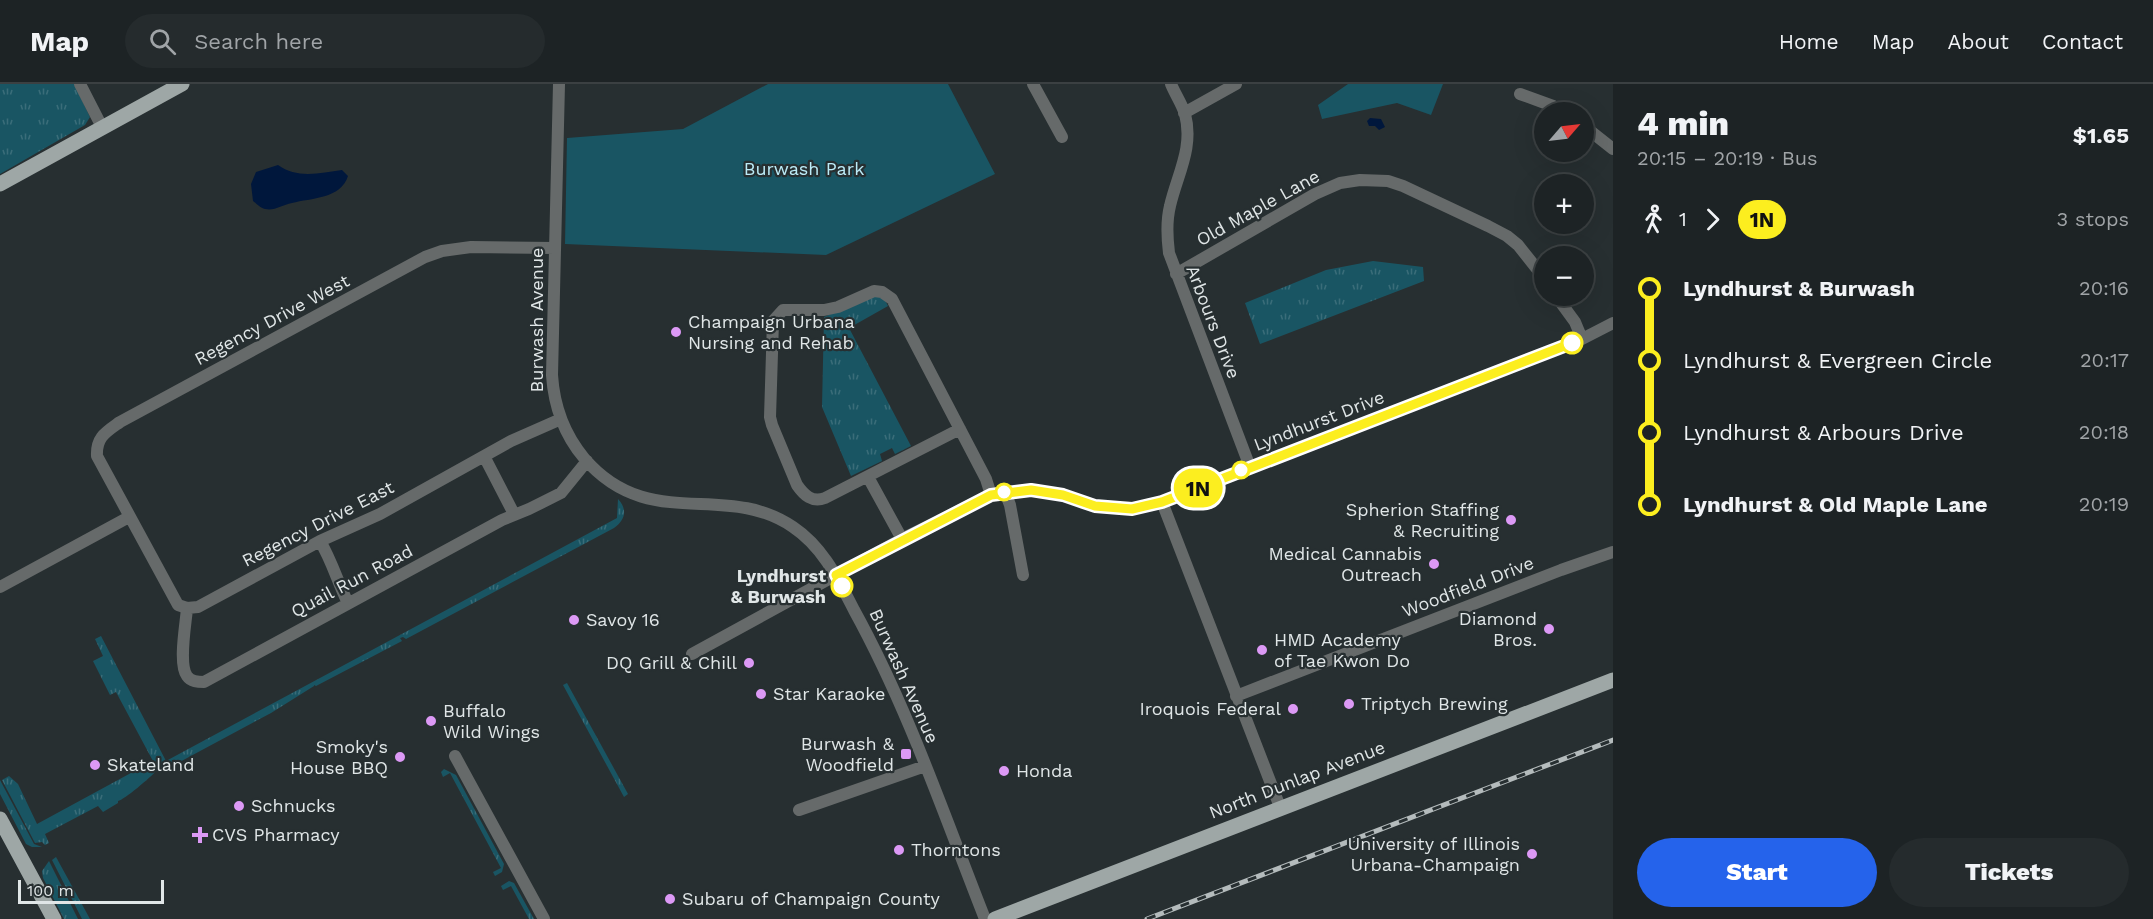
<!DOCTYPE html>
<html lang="en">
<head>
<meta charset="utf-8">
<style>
  :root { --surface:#1d2325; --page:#252b2d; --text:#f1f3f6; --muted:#a0a4a7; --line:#3b4042; --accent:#2563eb }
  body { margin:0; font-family:"Work Sans",sans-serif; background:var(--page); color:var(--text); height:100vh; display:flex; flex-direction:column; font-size:22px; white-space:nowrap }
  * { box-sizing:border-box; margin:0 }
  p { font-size:20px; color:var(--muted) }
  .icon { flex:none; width:33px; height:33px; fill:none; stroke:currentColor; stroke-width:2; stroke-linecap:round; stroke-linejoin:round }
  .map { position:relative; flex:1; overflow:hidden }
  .side { display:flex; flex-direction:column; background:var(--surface); width:540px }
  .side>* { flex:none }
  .badge { padding:0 12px; border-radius:20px; font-size:21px; line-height:39px }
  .needle { width:39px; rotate:62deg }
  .controls { position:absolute; left:1534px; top:18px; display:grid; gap:12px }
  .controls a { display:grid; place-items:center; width:60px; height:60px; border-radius:50%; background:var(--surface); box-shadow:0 6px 24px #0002,0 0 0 2px var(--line); font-size:30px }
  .scale { position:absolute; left:18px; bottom:15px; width:146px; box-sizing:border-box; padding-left:6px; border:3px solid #e0e6e7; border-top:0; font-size:16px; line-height:21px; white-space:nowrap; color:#e0e6e7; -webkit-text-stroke:4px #272f31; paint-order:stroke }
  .map>.badge { position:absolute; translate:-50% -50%; box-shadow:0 0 0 3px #fff }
  .legs { display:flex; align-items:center; gap:9px; height:66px; padding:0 24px; font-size:20px }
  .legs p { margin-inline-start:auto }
  .summary { display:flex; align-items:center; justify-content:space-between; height:102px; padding:0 24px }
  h1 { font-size:33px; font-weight:800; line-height:45px }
  .action { display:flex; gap:12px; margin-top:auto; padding:12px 24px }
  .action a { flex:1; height:69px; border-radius:36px; background:var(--accent); color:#fff; font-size:24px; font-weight:800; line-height:69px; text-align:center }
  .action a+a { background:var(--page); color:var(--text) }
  ul { padding:0 24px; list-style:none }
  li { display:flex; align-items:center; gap:21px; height:72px; font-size:22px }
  li i { display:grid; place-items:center; width:9px; height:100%; margin:0 8px; background:currentColor }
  li i::after { content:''; width:15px; height:15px; margin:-8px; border:4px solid; border-radius:50%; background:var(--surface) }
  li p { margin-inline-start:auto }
  li:first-child i { background:linear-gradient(#0000 50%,currentColor 0) }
  li:last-child i { background:linear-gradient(currentColor 50%,#0000 0) }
  header { display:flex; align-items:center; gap:36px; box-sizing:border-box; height:84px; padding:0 30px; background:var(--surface); border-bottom:2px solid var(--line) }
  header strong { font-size:28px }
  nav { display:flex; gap:33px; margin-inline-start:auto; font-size:21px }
  .search { width:420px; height:54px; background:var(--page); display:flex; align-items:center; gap:15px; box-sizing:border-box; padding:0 21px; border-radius:33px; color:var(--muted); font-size:22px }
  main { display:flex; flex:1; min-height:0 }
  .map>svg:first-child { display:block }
</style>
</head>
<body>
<header>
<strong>Map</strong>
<div class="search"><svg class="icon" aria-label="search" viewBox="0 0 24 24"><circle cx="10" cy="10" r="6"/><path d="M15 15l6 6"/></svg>Search here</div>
<nav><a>Home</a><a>Map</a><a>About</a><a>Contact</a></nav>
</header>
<main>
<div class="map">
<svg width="1613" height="835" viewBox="0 0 1613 835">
  <defs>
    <pattern id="grass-tufts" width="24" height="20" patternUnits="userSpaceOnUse" patternTransform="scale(1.5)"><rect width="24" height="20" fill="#195563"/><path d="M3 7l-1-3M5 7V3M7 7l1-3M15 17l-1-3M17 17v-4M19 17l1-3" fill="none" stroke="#3a6d79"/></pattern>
  </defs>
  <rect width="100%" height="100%" fill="#272f31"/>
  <!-- grass -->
  <path fill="url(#grass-tufts)" d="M0,0H74L90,33L85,41L0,90Z
    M1373,177L1423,183L1424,197L1260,260L1245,219L1326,186Z
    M874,211L883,212L888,222L849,244L911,362L895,370L892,364L880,370L882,377L851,392L822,323L824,233Z
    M618,415C628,426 625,436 614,444L406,555L403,553L400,554L402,557L316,602L314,601V602L271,629L161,688L156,687C151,693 124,716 118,717V719L103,728L98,722L45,750L49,759L45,761L42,758L35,759L2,696L9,692L18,700L37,740L153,677L116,608L110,611L93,577L103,572L95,555L101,552L166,677L617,434Z
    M567,599L628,710L624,713L563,601Z
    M444,685L456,691L504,780L502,788L495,792L493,788L501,784L450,689L443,693L441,688Z
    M0,696L34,760L42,763H32L26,760L0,710Z
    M56,773L90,835H82L52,776Z
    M49,777L78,835H64L43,794L42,787Z
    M509,797L514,799L534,835H529L511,802L503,806L501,802Z"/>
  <!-- green -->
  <path fill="#195563" d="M768,0H948L995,90L826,171L565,160L567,54L683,45Z
    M1348,0H1443L1431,31L1397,19L1322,35L1318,21Z"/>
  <!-- water -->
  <path fill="#00173c" d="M1370,34L1381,35L1385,43L1379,46L1375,42H1369L1367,37Z
    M278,81C297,95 320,89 342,86L348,92C341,115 311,114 292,119C282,121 275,127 265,125C260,124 257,120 253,117L251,100L256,88Z"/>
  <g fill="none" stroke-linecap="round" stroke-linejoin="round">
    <!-- minor -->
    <path stroke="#666a6a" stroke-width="12" d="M80,0L102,43
      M559,0L552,291C554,322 564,350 584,374C649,450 724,396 793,443C823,463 838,495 854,526C908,624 944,731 985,835
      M1033,0L1062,53
      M1171,0C1175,10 1182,20 1185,30C1194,64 1177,91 1170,122C1166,138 1167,153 1169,169L1250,383
      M1520,10L1553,22L1563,28
      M1184,29L1236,0
      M1584,42L1613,65
      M555,164L471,163L442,167L425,173L120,338C106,348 96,353 97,372L178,521L187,524L198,523L320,457L380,430L511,357L561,335
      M1176,190L1315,110L1340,99L1360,96L1388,97L1403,102L1488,142L1507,152L1518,161L1545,195
      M1556,212L1575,238L1582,255
      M960,345L825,414C812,419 804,411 797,401L772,341L770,333L773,237L783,226H824L838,223L874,207L882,208L892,215L986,395L991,411
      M484,372L514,430
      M868,393L902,455
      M1005,408L1010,421L1023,491
      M1162,418L1280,723
      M320,457C332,477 338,499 348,519
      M0,503L129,433
      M187,524C186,539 178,580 187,592C191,598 198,598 204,598L502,436L529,425L561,409L587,377
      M692,570L902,455L991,411L1031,406L1063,411L1095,422L1132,425L1162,418L1582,255L1613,239
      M1236,612L1561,486L1613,468
      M455,672L544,835
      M799,726L925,682"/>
    <!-- major -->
    <path stroke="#9ea7a6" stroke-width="15" d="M0,100L182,0
      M0,735L54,835
      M995,835L1613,596"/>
    <defs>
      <path id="rail" d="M1147,835L1613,656"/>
    </defs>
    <!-- rail casing -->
    <use href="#rail" stroke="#b4bbbc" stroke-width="5"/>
    <!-- rail -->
    <use href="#rail" stroke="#272f31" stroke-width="3" stroke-dasharray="9" stroke-linecap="butt"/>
  </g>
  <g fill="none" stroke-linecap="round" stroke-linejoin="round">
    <defs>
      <path id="line-1" d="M842,502L836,491L991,411L1031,406L1063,411L1095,422L1132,425L1162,418L1572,259"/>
    </defs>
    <!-- line-1 casing -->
    <use href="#line-1" stroke="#fff" stroke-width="14"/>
    <!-- line-1 -->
    <use href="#line-1" stroke="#fcee1f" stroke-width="9"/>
  </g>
  <!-- markers -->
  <g fill="#dc99f5" stroke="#272f31" stroke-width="2">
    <circle cx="676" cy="248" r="6"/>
    <circle cx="1511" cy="436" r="6"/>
    <circle cx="1434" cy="480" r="6"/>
    <circle cx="574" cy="536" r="6"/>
    <circle cx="1549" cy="545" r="6"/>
    <circle cx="1262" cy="566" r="6"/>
    <circle cx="749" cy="579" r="6"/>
    <circle cx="761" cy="610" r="6"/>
    <circle cx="1349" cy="620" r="6"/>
    <circle cx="1293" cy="625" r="6"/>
    <circle cx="431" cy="637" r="6"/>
    <rect x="900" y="664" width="12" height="12" rx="3"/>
    <circle cx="400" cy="673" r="6"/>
    <circle cx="95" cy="681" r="6"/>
    <circle cx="1004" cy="687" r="6"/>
    <circle cx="239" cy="722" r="6"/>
    <path d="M197 742h6v6h6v6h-6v6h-6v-6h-6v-6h6z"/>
    <circle cx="899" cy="766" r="6"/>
    <circle cx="1532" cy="770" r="6"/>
    <circle cx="670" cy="815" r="6"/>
  </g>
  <g fill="#fff" stroke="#fcee1f" stroke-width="3">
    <circle cx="1572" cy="259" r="10"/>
    <circle cx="1241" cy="386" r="8"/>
    <circle cx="1004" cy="408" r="8"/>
    <circle cx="842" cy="502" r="10"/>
  </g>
  <g text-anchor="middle" stroke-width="4.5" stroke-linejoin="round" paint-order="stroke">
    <!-- park labels -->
    <g font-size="18" fill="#bbebf7" stroke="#272f31">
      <text x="804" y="91">Burwash Park</text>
    </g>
    <!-- street labels -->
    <g font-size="18" fill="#e0e6e7" stroke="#272f31">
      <text transform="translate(1258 124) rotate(-29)" y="6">Old Maple Lane</text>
      <text transform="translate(272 236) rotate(-28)" y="6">Regency Drive West</text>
      <text transform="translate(537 236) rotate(-90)" y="6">Burwash Avenue</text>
      <text transform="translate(1213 238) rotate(69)" y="6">Arbours Drive</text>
      <text transform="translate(1319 337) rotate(-21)" y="6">Lyndhurst Drive</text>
      <text transform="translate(318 440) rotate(-27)" y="6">Regency Drive East</text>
      <text transform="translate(352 497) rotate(-28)" y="6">Quail Run Road</text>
      <text transform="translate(1468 503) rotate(-21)" y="6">Woodfield Drive</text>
      <text transform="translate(904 592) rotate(66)" y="6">Burwash Avenue</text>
      <text transform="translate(1297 696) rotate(-21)" y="6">North Dunlap Avenue</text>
    </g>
    <!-- poi labels -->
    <g font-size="18" fill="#e0e6e7" stroke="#272f31" text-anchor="start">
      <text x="688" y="244">Champaign Urbana<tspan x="688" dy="21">Nursing and Rehab</tspan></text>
      <text x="1499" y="432" text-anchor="end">Spherion Staffing<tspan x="1499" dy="21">&amp; Recruiting</tspan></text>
      <text x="1422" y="476" text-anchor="end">Medical Cannabis<tspan x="1422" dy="21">Outreach</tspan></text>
      <text x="1537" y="541" text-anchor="end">Diamond<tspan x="1537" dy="21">Bros.</tspan></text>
      <text x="586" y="542">Savoy 16</text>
      <text x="1274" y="562">HMD Academy<tspan x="1274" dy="21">of Tae Kwon Do</tspan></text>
      <text x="737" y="585" text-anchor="end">DQ Grill &amp; Chill</text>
      <text x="773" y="616">Star Karaoke</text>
      <text x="1361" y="626">Triptych Brewing</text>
      <text x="1281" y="631" text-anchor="end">Iroquois Federal</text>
      <text x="443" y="633">Buffalo<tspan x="443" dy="21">Wild Wings</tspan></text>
      <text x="894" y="666" text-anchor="end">Burwash &amp;<tspan x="894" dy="21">Woodfield</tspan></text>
      <text x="388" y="669" text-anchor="end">Smoky's<tspan x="388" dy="21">House BBQ</tspan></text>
      <text x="107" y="687">Skateland</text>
      <text x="1016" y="693">Honda</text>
      <text x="251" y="728">Schnucks</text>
      <text x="212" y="757">CVS Pharmacy</text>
      <text x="1520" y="766" text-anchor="end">University of Illinois<tspan x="1520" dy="21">Urbana-Champaign</tspan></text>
      <text x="911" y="772">Thorntons</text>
      <text x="682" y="821">Subaru of Champaign County</text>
    </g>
    <!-- stop labels -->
    <g font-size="18" font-weight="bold" fill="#e0e6e7" stroke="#272f31" text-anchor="end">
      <text x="826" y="498">Lyndhurst<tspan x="826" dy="21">&amp; Burwash</tspan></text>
    </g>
  </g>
</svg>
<div class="controls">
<a><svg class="needle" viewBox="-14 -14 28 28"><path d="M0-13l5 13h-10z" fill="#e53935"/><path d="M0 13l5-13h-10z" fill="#a0a4a7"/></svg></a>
<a>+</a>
<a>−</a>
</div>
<div class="scale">100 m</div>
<b class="badge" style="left:1198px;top:404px;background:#fcee1f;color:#111">1N</b>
</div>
<section class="side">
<div class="summary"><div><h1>4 min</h1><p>20:15 – 20:19 · Bus</p></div><b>$1.65</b></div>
<div class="legs"><svg class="icon" aria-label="walk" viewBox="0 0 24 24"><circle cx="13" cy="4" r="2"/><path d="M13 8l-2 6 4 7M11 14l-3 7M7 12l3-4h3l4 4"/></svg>1<svg class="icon" aria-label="forward" viewBox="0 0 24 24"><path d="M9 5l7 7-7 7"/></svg><b class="badge" style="background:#fcee1f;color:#111">1N</b><p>3 stops</p></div>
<ul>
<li><i style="color:#fcee1f"></i><b>Lyndhurst &amp; Burwash</b><p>20:16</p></li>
<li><i style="color:#fcee1f"></i><span>Lyndhurst &amp; Evergreen Circle</span><p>20:17</p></li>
<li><i style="color:#fcee1f"></i><span>Lyndhurst &amp; Arbours Drive</span><p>20:18</p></li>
<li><i style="color:#fcee1f"></i><b>Lyndhurst &amp; Old Maple Lane</b><p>20:19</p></li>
</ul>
<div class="action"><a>Start</a><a>Tickets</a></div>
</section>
</main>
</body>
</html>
